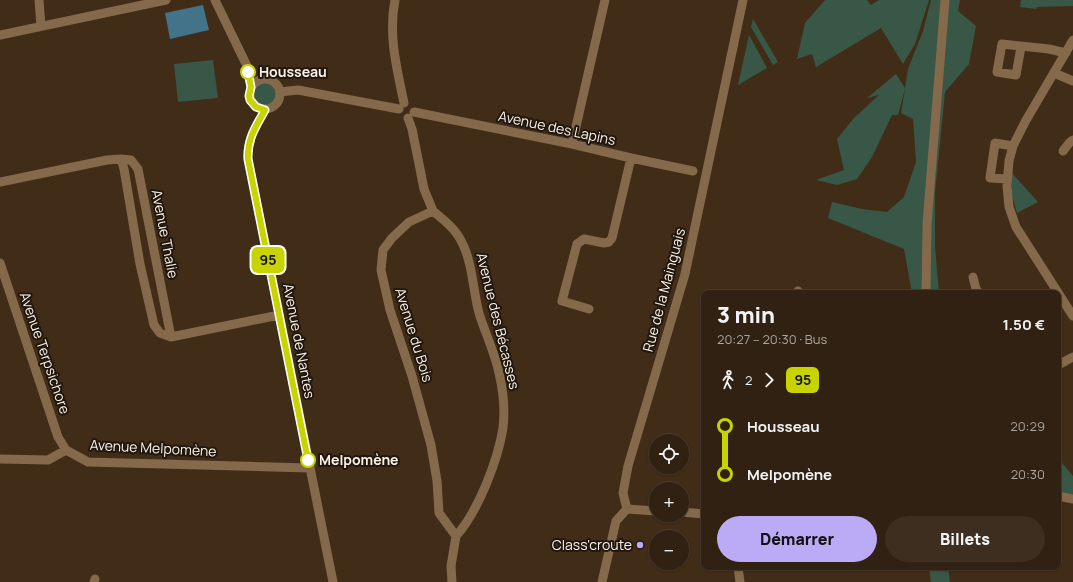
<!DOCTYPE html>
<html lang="fr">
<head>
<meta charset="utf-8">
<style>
  :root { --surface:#312112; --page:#3d2e20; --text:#f1f3f6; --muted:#a8a39f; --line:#4c3e32; --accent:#bbaaf6 }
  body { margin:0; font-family:Manrope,sans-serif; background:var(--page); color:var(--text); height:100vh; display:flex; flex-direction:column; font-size:15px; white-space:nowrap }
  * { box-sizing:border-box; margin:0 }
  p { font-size:13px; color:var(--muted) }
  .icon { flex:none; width:22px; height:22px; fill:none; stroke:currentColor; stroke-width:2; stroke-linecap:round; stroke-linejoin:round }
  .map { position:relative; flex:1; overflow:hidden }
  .panel { position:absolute; left:701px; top:290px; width:360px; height:280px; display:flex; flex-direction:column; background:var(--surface); border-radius:8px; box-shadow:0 1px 3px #0004,0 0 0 1px var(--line) }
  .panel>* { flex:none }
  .badge { padding:0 8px; border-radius:6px; font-size:14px; line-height:26px }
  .tools { position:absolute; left:649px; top:434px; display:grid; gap:8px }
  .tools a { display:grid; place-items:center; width:40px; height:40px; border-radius:50%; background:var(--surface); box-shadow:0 1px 3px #0004,0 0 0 1px var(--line); font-size:20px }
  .map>.badge { position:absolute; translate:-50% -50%; box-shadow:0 0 0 2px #fff }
  .legs { display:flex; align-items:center; gap:6px; height:44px; padding:0 16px; font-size:13px }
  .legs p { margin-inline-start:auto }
  .overview { display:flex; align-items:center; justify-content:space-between; height:68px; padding:0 16px }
  h1 { font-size:22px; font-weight:800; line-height:30px }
  .button { display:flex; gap:8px; margin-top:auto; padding:8px 16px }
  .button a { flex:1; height:46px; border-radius:24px; background:var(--accent); color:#111; font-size:16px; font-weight:800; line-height:46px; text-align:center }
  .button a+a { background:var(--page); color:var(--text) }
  ul { padding:0 16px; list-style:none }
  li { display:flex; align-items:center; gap:14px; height:48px; font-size:15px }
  li i { display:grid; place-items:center; width:6px; height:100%; margin:0 5px; background:currentColor }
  li i::after { content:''; width:10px; height:10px; margin:-5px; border:3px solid; border-radius:50%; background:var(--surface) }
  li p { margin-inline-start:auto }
  li:first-child i { background:linear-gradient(#0000 50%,currentColor 0) }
  li:last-child i { background:linear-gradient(currentColor 50%,#0000 0) }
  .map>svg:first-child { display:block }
</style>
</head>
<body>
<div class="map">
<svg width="1073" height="582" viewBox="0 0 1073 582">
  <rect width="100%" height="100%" fill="#412c18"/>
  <!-- green -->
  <path fill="#385747" d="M825,0H867L871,5L879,0H929L915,44L903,64L881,28L816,67L812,54L797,59L805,23Z
    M931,0H960L958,11L976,26L969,64L945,92L935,193V246L939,293H912L904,249L828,218L832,202L862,209L887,212L904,197L916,162L913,119L901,113L905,89L898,115H892L872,157L857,179L837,185L816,180L844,170L837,139L854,118L879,95L867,98L896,74L905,88L908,69L923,31Z
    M1021,0H1073V6L1037,7L1036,9L1020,7Z
    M753,19L778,62L773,65L751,27Z
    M749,35L767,68L738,85Z
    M213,60L218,98L178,102L174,64Z
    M252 94a13 13 0 1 1 26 0a13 13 0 1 1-26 0Z
    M1012,173L1038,202L1017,213L1012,196Z
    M1058,458L1073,476V495L1058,492Z
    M929,567H948L950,582H931Z"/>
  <!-- water -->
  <path fill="#427389" d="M203,5L209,30L170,39L165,13Z"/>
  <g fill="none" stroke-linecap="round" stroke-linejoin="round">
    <!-- minor -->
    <path stroke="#84694b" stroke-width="9" d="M39,0L41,26
      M215,0L247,66L251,87
      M395,0C388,35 397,69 404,103
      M0,35L166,0
      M1073,40L1025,122L1013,146L1009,161L1007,186L1009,207L1016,227L1073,316
      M1021,47L1016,75L997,72L1002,44L1049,49L1066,53
      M1054,73L1073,81
      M250 94a15 15 0 1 1 30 0a15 15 0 1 1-30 0Z
      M280,92L298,90L399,109
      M265,110C256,127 247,139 248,159L333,582
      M414,112L572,144L631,158L693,171
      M408,118L412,129L424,189L433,211L409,222L392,238L383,250L381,270L390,310L412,376L431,445L437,481L439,513L456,536L451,566L452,582
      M572,144L605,0
      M1063,151L1070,142L1073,140
      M121,159L124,169L140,264L154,325L160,333L171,337
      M1007,179L990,178L995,143L1013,146
      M0,182L107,160L121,159L131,160L138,169L171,337L279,315
      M433,211C441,218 451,225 457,234C473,257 472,287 479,313C485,333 495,353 499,373C503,390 505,411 503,428C498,460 478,512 456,536
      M0,263L58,437L66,450
      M973,277L976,289L979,293
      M798,293V291
      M926,293L927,224L945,0
      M589,309L562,301L577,244L584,239L604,243L609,242L612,238L631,158
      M1058,365L1073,357
      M0,459L48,460L66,450L88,462L310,468
      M1058,496L1073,499
      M627,509L623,493L628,466L685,274L743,0
      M627,509L656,511
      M682,512L704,514
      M738,567L740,582
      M94,582L95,579
      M602,582L616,521L627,509"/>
  </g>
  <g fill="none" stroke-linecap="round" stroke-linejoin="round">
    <defs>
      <path id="line-1" d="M248,72L251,87L249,96L250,100L256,107L265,110C256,126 247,139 248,159L308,460"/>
    </defs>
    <!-- line-1 casing -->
    <use href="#line-1" stroke="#fff" stroke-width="9"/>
    <!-- line-1 -->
    <use href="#line-1" stroke="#c8d300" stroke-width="6"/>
  </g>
  <!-- markers -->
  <g fill="#fff" stroke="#c8d300" stroke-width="2">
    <circle cx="248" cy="72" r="7"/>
    <circle cx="308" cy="460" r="7"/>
  </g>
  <circle fill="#bbaaf6" stroke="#20170e" stroke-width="1.5" cx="640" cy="545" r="4"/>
  <g text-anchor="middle" stroke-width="4" stroke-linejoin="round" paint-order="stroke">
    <!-- stop labels -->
    <g font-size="14" font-weight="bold" fill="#fdf2e8" stroke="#20170e" text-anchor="start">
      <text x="259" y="77">Housseau</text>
      <text x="319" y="465">Melpomène</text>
    </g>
    <!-- street labels -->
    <g font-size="14" fill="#fdf2e8" stroke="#20170e">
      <text transform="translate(557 128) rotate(12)" y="5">Avenue des Lapins</text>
      <text transform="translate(165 234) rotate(79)" y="5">Avenue Thalie</text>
      <text transform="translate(664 290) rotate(-75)" y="5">Rue de la Mainguais</text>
      <text transform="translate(498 321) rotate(76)" y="5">Avenue des Bécasses</text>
      <text transform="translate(414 335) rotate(73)" y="5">Avenue du Bois</text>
      <text transform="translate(299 341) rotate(79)" y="5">Avenue de Nantes</text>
      <text transform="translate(45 353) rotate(71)" y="5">Avenue Terpsichore</text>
      <text transform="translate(153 448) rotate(3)" y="5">Avenue Melpomène</text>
    </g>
    <!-- poi labels -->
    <g font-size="14" fill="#fdf2e8" stroke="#20170e" text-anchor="end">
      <text x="632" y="550">Class'croute</text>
    </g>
  </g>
</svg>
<div class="tools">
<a><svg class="icon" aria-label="locate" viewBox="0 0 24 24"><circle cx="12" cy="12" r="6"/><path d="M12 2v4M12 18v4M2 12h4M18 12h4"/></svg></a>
<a>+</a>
<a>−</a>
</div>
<b class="badge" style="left:268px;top:260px;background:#c8d300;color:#111">95</b>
<section class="panel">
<div class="overview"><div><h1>3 min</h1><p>20:27 – 20:30 · Bus</p></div><b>1.50 €</b></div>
<div class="legs"><svg class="icon" aria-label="walk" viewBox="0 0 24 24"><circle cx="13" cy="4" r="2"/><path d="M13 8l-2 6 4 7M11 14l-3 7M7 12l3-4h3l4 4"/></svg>2<svg class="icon" aria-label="forward" viewBox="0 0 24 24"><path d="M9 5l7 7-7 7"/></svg><b class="badge" style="background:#c8d300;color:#111">95</b></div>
<ul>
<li><i style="color:#c8d300"></i><b>Housseau</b><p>20:29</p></li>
<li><i style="color:#c8d300"></i><b>Melpomène</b><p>20:30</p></li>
</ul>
<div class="button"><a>Démarrer</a><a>Billets</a></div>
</section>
</div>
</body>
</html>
